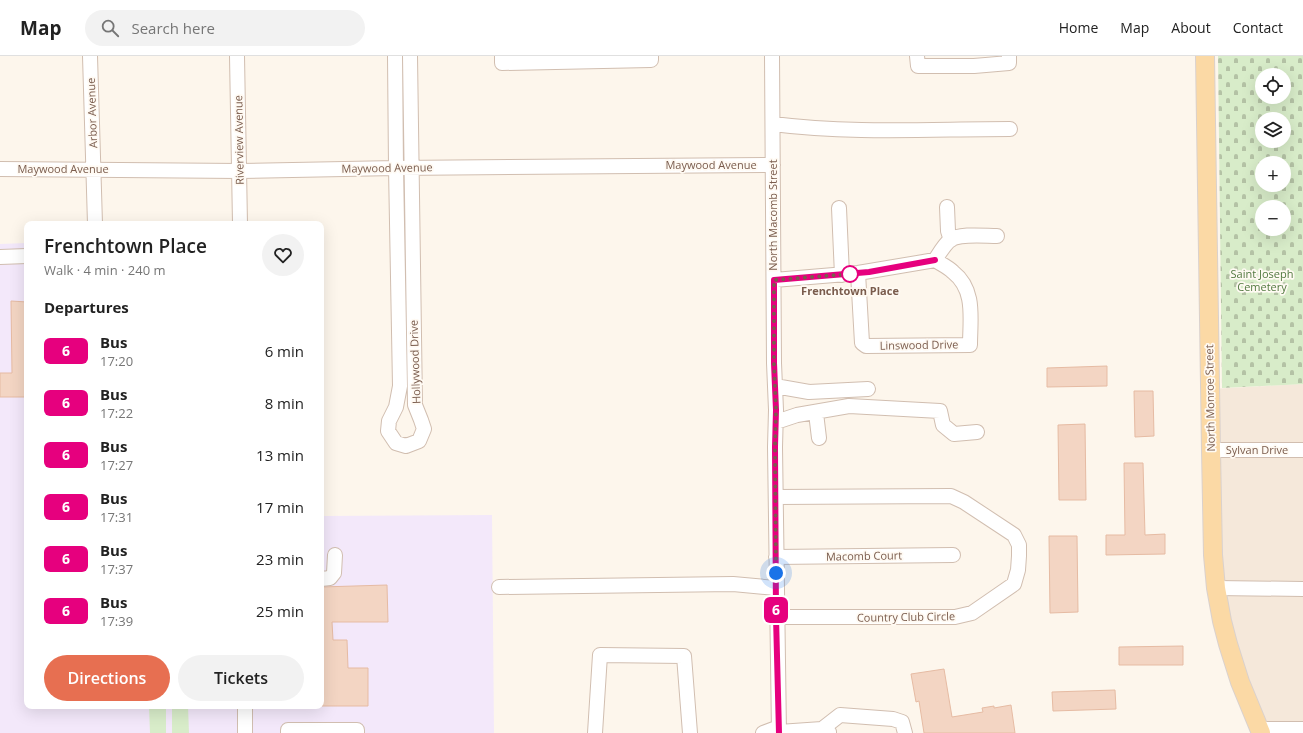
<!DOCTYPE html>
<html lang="en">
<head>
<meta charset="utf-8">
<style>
  :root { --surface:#fff; --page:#f2f2f2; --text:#222; --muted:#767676; --line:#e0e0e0; --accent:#e76f51 }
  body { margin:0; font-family:"Open Sans",sans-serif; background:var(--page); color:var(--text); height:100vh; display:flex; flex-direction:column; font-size:15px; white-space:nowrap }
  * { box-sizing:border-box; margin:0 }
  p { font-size:13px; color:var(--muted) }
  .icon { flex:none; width:22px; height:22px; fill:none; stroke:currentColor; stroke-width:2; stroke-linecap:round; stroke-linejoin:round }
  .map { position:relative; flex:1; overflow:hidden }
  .panel { position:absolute; left:24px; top:165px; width:300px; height:488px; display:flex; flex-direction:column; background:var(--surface); border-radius:8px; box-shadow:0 4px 16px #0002 }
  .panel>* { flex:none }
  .badge { padding:0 8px; border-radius:6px; font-size:14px; line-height:26px }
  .fabs { position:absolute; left:1255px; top:12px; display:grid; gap:8px }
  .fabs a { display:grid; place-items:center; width:36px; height:36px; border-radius:50%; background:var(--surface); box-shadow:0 4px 16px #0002; font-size:20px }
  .you { position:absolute; width:20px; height:20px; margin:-10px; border:3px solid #fff; border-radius:50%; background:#1a73e8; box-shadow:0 0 0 6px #1a73e833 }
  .map>.badge { position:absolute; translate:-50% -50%; box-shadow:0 0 0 2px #fff }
  h2 { padding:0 20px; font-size:15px; line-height:36px }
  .round { display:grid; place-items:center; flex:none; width:42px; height:42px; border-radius:21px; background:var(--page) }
  .overview { display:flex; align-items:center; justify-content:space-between; height:68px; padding:0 20px }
  h1 { font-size:19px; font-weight:600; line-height:30px }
  .action { display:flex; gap:8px; margin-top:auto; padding:8px 20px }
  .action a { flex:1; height:46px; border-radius:24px; background:var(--accent); color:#fff; font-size:16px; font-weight:600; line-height:46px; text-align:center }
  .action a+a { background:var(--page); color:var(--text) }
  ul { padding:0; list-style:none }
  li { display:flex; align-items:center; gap:12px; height:52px; padding:0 20px }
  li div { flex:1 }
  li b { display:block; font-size:15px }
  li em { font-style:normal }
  li .badge { min-width:44px; font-weight:700; text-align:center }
  header { display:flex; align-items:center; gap:24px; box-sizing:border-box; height:56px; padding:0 20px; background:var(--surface); border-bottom:1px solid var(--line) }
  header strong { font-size:19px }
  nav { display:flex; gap:22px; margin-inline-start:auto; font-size:14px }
  .search { width:280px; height:36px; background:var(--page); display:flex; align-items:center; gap:10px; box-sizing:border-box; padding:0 14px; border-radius:22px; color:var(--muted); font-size:15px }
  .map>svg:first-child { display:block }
</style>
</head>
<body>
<header>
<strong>Map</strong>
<div class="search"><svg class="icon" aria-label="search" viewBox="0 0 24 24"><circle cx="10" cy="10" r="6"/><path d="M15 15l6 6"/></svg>Search here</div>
<nav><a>Home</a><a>Map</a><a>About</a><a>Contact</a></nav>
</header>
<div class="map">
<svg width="1303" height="677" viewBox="0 0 1303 677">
  <defs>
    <pattern id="cemetery-stones" width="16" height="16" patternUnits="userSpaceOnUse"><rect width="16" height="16" fill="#d8ecc9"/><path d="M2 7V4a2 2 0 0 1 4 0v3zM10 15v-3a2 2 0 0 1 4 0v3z" fill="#b4c2a5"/></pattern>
  </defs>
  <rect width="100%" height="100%" fill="#fdf6ec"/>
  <!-- residential -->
  <path fill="#f5e8da" d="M1303,328V677H1261L1228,588L1210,333Z"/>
  <!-- education -->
  <path fill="#f3e8fa" d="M27,187V650H321V460L492,459L494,677H0V188Z"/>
  <!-- cemetery -->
  <path fill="url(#cemetery-stones)" fill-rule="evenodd" d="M1218,0H1303V328L1222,332ZM1262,19H1284V41H1262ZM1262,63H1284V85H1262ZM1262,107H1284V129H1262ZM1262,151H1284V173H1262Z"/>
  <!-- park -->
  <path fill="#d8ecc9" d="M149,650H166V677H150Z
    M172,650H188L189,677H172Z"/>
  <!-- building -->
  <path fill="#f3d5c3" stroke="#e6bba3" d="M11,245L27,246V341H0V317H12Z
    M1107,310V330L1047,331V312Z
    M1134,335H1153L1154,380L1135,381Z
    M1085,368L1086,444H1059L1058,369Z
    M1124,407H1143L1145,479L1165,478V498L1106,499V479H1125Z
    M1049,480H1077L1078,556L1050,557Z
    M387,529L388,566H332L333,584H347L348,612H368V650H321V531Z
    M1183,590V609H1119V591Z
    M944,613L952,661L983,656L982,652L994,650V652L1011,649L1015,677H924L919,645L916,646L911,618Z
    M1115,634L1116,653L1053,655L1052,636Z"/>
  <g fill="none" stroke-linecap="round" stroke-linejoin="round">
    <defs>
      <path id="minor" d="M90,0L95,168
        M237,0L240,168
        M395,0L396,112L400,330L396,351L389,365L388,375L396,387L406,390L419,385L424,373L421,364L415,349L410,0
        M502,0V7L651,4V0
        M772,0L774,307L776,354L775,391L779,677
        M917,0L918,10H974L1009,7V0
        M773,68C851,78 931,73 1010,73
        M0,113L240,115L396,112L773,109
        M947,151L948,175L951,184
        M839,152L842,219
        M0,201L27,200
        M935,204C939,198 944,189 950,184C960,177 985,180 997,180
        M774,224L858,217L935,204C941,208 948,211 953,216C976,234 970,263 970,289L866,290L862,287L858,217
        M775,330L809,336L868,333
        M816,357L819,382
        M776,366L797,359L849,350L940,355L943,369L954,378L977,376
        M1211,394H1303
        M776,441L951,440L964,446L1014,479L1019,489V500L1018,514L1014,528L972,557L955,561H776
        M776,501L953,499
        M321,523L330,522L334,517L335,499
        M499,531L733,528L776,532
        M1216,532L1303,533
        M245,650V677
        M822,673L840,659L893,663L902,666L905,677
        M1259,673H1303
        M779,676L822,673L829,676
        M288,677V674H357V677
        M595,677L600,599L684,600L690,677
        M763,677L779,671"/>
      <path id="major" d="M1205,0L1211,394L1213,499L1216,532L1222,565L1228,588L1240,626L1261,677"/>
    </defs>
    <!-- minor casing -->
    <use href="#minor" stroke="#d1beb0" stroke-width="16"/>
    <!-- major casing -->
    <use href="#major" stroke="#dad1cd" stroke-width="20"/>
    <!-- minor -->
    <use href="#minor" stroke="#fff" stroke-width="14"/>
    <!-- major -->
    <use href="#major" stroke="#fbd9a5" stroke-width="18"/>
  </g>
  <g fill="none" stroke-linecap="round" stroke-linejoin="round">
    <defs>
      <path id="line" d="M779,677L776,561L775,391L776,354L774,307V224L869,216L935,204"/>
    </defs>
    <!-- line casing -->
    <use href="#line" stroke="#fff" stroke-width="9"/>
    <!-- line -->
    <use href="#line" stroke="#e6007e" stroke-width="6"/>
    <!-- walk -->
    <path stroke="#7a5c4d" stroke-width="4" stroke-dasharray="0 7.2" d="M776,517L775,391L776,354L774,307V224L850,218"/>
  </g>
  <!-- markers -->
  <circle fill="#fff" stroke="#e6007e" stroke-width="2" cx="850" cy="218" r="8"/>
  <g text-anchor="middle" stroke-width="3.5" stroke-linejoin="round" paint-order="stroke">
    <!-- street labels -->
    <g font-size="11" fill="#7a5c4d" stroke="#fffaf3">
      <text transform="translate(92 57) rotate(-92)" y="4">Arbor Avenue</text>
      <text transform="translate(239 84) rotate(-91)" y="4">Riverview Avenue</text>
      <text x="711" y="113">Maywood Avenue</text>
      <text transform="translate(387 112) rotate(-1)" y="4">Maywood Avenue</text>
      <text x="63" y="117">Maywood Avenue</text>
      <text transform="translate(773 159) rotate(-90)" y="4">North Macomb Street</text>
      <text transform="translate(919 289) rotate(-1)" y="4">Linswood Drive</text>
      <text transform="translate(415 306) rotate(-92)" y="4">Hollywood Drive</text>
      <text transform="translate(1210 342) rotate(-91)" y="4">North Monroe Street</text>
      <text x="1257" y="398">Sylvan Drive</text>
      <text transform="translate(864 500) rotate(-1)" y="4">Macomb Court</text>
      <text transform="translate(906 561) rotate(-1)" y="4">Country Club Circle</text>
    </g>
    <!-- park labels -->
    <g font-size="11" fill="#537a41" stroke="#fffaf3">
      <text x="1262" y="222">Saint Joseph<tspan x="1262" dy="13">Cemetery</tspan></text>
    </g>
    <!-- stop labels -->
    <g font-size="11" font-weight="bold" fill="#7a5c4d" stroke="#fffaf3">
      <text x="850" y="239">Frenchtown Place</text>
    </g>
  </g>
</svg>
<div class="fabs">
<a><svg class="icon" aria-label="locate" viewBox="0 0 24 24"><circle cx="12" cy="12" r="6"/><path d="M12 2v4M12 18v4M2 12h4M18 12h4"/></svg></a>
<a><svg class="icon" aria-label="layers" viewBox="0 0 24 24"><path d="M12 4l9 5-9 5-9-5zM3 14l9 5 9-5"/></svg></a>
<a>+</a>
<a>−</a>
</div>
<div class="you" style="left:776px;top:517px"></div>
<b class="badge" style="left:776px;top:554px;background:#e6007e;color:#fff">6</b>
<section class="panel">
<div class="overview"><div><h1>Frenchtown Place</h1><p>Walk · 4 min · 240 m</p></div><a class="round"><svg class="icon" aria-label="heart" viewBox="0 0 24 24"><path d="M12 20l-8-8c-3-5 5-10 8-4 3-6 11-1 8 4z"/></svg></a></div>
<h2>Departures</h2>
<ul>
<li><span class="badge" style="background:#e6007e;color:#fff">6</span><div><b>Bus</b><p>17:20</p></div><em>6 min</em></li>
<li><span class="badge" style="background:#e6007e;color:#fff">6</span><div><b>Bus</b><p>17:22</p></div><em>8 min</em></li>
<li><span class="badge" style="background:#e6007e;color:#fff">6</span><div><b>Bus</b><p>17:27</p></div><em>13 min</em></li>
<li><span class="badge" style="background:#e6007e;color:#fff">6</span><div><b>Bus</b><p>17:31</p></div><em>17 min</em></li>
<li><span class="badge" style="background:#e6007e;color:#fff">6</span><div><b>Bus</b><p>17:37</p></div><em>23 min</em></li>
<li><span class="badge" style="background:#e6007e;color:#fff">6</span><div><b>Bus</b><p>17:39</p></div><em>25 min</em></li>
</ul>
<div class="action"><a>Directions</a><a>Tickets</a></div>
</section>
</div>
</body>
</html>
